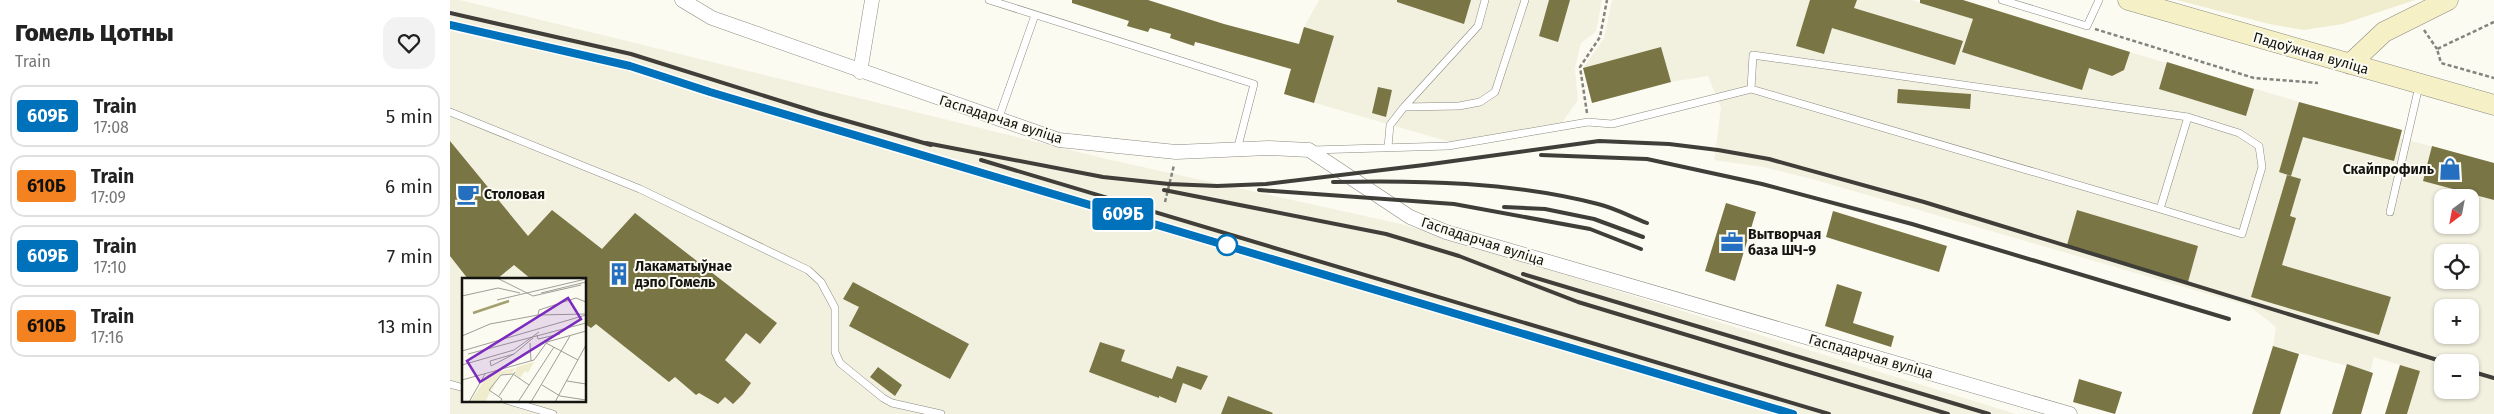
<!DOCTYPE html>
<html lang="en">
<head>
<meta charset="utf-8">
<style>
  :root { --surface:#fff; --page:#f2f2f2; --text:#222; --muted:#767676; --line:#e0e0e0 }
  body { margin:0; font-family:"Fira Sans",sans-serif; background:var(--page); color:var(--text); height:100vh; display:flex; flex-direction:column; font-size:19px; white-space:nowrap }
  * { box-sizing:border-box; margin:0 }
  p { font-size:16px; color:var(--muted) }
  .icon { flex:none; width:28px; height:28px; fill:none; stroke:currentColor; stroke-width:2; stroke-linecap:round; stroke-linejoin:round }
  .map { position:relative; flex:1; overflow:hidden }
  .panel { display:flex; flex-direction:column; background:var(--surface); width:450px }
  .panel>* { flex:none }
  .badge { padding:0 10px; border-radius:4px; font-size:18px; line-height:32px }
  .needle { width:32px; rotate:212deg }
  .tools { position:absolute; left:1984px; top:189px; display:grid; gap:10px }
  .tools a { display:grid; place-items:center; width:45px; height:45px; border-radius:10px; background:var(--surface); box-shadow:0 1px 4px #0004; font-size:25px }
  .map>.badge { position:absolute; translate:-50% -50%; box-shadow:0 0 0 2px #fff }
  .round { display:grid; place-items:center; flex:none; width:52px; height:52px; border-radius:15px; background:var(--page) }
  .overview { display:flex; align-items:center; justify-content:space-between; height:85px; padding:0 15px }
  h1 { font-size:24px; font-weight:800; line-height:38px }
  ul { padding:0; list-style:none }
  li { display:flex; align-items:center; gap:15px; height:62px; margin:0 10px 8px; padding:0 5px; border:2px solid var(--line); border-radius:15px }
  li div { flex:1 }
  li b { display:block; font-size:19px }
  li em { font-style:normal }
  li .badge { min-width:55px; font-weight:700; text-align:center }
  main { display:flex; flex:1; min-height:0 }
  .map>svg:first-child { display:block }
</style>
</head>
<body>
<main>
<section class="panel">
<div class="overview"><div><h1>Гомель Цотны</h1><p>Train</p></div><a class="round"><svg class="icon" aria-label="heart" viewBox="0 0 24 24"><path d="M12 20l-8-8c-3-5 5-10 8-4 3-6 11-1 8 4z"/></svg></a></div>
<ul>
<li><span class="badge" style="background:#0072bc;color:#fff">609Б</span><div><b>Train</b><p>17:08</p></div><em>5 min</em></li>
<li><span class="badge" style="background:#f58220;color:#111">610Б</span><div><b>Train</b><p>17:09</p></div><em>6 min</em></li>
<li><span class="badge" style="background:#0072bc;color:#fff">609Б</span><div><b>Train</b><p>17:10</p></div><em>7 min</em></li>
<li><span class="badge" style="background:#f58220;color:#111">610Б</span><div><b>Train</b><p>17:16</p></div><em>13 min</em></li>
</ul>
</section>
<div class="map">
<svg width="2044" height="414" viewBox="0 0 2044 414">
  <rect width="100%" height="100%" fill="#fcfbf2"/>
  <!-- built -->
  <path fill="#f2f1e0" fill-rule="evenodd" d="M0,0H10L661,160L951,224L1566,414H0ZM14,279H135V400H14Z
    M869,0H1152L1146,32L1131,43L1125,68L1128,100L1111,124L1000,142L834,94L854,27Z
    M1162,0H1462L1637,55L1642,41L1867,107L1950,138L2044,163V414H1957L1970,371L1924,357L1920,372L1823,346L1826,327L1799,306L1362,179L1313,167L1264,160L1271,108L1258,76L1221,82L1142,103L1133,68L1154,38ZM1992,198H2020V225H1992ZM1992,252H2020V280H1992ZM1992,308H2020V335H1992ZM1992,362H2020V390H1992Z"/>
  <!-- green -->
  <path fill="#f0edce" d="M1727,0H1965L1893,24L1854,30L1819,24Z"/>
  <!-- building -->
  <path fill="#797545" d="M622,0H698L774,24L849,44L854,27L884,36L864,103L834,94L841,69L753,44L745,42L744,46L720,38L721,34L700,28L698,32L677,26L679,21L622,3Z
    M947,0H1021L1014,24L947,2Z
    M1099,0H1120L1108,42L1089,36Z
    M1360,0H1407L1404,8L1513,41L1505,65L1382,28L1374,54L1346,46Z
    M1470,0H1513L1680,52L1674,70L1662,76L1639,68L1632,90L1512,52L1523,19L1470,3Z
    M1211,47L1221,82L1142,103L1133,68Z
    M1717,62L1804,89L1796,116L1709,89Z
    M928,87L942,90L936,117L922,113Z
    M1448,89L1521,94L1520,109L1447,103Z
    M1849,102L1952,130L1944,161L1853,137L1841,176L1829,172Z
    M0,141L78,236L102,210L152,249L185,213L327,323L310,344L296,333L275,360L301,383L293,394L283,404L275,397L268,404L249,393L246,395L225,377L219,382L146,324L141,328L135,324V279H81L64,265L47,279H18L0,256Z
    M1982,146L2044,163V200L1973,181Z
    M1837,175L1851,179L1840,216L1846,218L1832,265L1941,297L1929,335L1801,297Z
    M1276,203L1306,212L1285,281L1255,271Z
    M1627,210L1748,246L1738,282L1617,245Z
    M1383,211L1497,246L1489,272L1376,237Z
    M403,282L519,344L500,379L399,326L409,307L393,299Z
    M1387,284L1412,292L1403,323L1444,336L1441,347L1375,326Z
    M650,342L675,350L671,361L722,379L727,366L758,376L751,390L733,383L726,403L709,396V398L639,372Z
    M1823,346L1849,354L1830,414H1802Z
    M1897,364L1923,373L1911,414H1882Z
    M1950,365L1970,371L1957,414H1935Z
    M428,367L452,385L445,396L420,377Z
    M1629,379L1672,392L1665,414L1623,402Z
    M778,396L823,413L822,414H771Z"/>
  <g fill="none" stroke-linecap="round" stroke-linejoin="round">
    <defs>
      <path id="service" d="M539,0L804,84L787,150
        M1552,0L1637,26L1649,0
        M954,107L1028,26L1035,0
        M0,112L190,189L358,270L371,282L385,308V352L390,363L433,398L442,403L491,414
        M548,120L585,15
        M938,147L940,125L954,107L1009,106L1030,102L1045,92L1075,0
        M862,150L998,146L1138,122L1162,124L1301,89L1710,209L1738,117L1303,55L1301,89
        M1710,209L1792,234L1812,167L1809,146L1789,133L1738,117
        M1940,212L1969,86
        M0,384L14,388
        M56,400L103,414"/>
      <path id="minor" d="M232,0L262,18L609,140L726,152L819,148L859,150L960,217L996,232L1620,414
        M410,72L422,0"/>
      <path id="secondary" d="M1678,0L2044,105
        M1900,64L1934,32L1998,0"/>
    </defs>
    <!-- service casing -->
    <use href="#service" stroke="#8b8a82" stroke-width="8"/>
    <!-- minor casing -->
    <use href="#minor" stroke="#8b8a82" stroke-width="15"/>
    <!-- secondary casing -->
    <use href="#secondary" stroke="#8b8a82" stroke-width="21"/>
    <!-- path -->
    <path stroke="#84837d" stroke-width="2.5" stroke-dasharray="4 2.5" stroke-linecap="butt" d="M2044,22L1987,49L1991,63L2044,78
      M1645,29L1804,78L1868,83
      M1974,30L1987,49
      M1137,113L1130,67L1150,37L1157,0
      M715,202L724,165"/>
    <!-- service -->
    <use href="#service" stroke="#fff" stroke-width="7"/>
    <!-- minor -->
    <use href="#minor" stroke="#fff" stroke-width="14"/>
    <!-- secondary -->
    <use href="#secondary" stroke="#f5f0c5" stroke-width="20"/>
    <!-- rail -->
    <path stroke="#3f3e39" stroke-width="4" d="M0,13L181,54L369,113L481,145
      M0,25L180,66L260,92L1343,414
      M476,143L653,177L719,184L767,186L816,184L974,165L1149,141L1219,144L1268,150L1319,159L1474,202L1994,362
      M1091,155L1197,159L1312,184L1462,224L1779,319
      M531,160L1379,414
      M883,182C969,180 1064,182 1148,204C1165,208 1181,217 1197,223
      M714,190L936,234L1009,256L1128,302L1498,414
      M809,190L1004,204L1140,229L1191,249
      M1054,207L1095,209L1144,219L1193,237
      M1073,274L1539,414
      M2020,371L2044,378"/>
  </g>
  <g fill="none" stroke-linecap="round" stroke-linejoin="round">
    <defs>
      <path id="line" d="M0,25L180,66L260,92L1343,414"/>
    </defs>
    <!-- line casing -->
    <use href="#line" stroke="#fff" stroke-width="11"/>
    <!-- line -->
    <use href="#line" stroke="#0072bc" stroke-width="8"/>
  </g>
  <!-- icons -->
  <defs>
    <symbol id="shop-bare" viewBox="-9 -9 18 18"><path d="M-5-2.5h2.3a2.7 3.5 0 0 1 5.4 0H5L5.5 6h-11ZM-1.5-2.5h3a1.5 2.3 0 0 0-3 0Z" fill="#246fbf" stroke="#fcfbf2" stroke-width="2.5" paint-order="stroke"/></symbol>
    <symbol id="cafe-bare" viewBox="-9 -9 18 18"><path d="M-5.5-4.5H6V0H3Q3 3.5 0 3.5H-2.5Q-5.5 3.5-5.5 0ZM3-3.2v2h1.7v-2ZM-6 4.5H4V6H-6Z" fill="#246fbf" stroke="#fcfbf2" stroke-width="2.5" paint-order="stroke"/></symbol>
    <symbol id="office-bare" viewBox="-9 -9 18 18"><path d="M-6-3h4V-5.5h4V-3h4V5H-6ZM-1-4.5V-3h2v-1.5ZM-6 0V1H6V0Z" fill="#246fbf" stroke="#fcfbf2" stroke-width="2.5" paint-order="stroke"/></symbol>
    <symbol id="building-bare" viewBox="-9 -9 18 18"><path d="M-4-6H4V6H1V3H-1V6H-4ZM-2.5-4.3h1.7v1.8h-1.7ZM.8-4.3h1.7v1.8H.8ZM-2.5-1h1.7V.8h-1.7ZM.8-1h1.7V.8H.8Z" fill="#246fbf" stroke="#fcfbf2" stroke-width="2.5" paint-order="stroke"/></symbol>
  </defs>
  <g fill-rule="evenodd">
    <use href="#shop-bare" x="1984" y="153" width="32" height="32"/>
    <use href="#cafe-bare" x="2" y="178" width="32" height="32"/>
    <use href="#office-bare" x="1266" y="226" width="32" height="32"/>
    <use href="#building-bare" x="153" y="258" width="32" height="32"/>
  </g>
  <!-- markers -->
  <circle fill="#fff" stroke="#0072bc" stroke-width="2.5" cx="777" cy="245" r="10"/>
  <g text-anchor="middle" stroke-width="4" stroke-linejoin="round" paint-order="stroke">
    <!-- street labels -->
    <g font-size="14" fill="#13130f" stroke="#fcfbf2">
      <text transform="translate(1861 53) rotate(16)" y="5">Падоўжная вуліца</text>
      <text transform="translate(551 119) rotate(18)" y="5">Гаспадарчая вуліца</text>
      <text transform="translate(1033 241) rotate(18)" y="5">Гаспадарчая вуліца</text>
      <text transform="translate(1421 356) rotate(16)" y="5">Гаспадарчая вуліца</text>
    </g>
    <!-- poi labels -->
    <g font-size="14" font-weight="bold" fill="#13130f" stroke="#fcfbf2" text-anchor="start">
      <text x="1984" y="174" text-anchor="end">Скайпрофиль</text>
      <text x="34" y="199">Столовая</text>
      <text x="1298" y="239">Вытворчая<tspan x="1298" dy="16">база ШЧ-9</tspan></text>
      <text x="185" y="271">Лакаматыўнае<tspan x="185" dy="16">дэпо Гомель</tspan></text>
    </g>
  </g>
  <!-- overview -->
  <g transform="translate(12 278)">
    <rect width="124" height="124" fill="#fcfbf2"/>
    <path d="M72,84L66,95L63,93L58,100L53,97L54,89ZM53,90L50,95L38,97L23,124H8L26,96Z" fill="#f0edce"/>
    <path fill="none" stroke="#a39f6e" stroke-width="2.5" d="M11,35L47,23"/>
    <path fill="none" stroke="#9f9e97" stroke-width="1" d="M35,0L71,18L119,7M79,15L124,4M0,18L36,10L58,15M35,22L124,1M76,37L124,36M75,57L76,61L98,56M0,58L28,46L76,37L77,32L114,20L124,24M68,65L69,83M84,65L116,82M0,73L124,37M6,76L124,45M52,76L29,88L28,83L52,76L71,60M0,87L52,72L77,54M0,102L72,82L85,64L124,53M105,103L124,106M80,107L98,118L124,122M37,118L53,94M7,124L23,96M38,124L40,121L27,112L39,97L51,96L67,107M56,124L92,69M69,124L108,58M93,124L124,67"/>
    <path fill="#7b2cbf" fill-opacity="0.15" stroke="#7b2cbf" stroke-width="2.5" d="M106,20L119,41L18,104L5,83Z"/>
    <rect width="124" height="124" fill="none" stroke="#13130f" stroke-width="2.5"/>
  </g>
</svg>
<div class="tools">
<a><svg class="needle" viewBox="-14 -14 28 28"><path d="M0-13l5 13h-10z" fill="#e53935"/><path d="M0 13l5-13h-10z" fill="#767676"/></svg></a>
<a><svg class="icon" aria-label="locate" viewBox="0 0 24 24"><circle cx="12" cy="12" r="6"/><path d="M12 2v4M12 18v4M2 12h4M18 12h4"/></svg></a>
<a>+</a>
<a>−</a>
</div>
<b class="badge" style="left:673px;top:214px;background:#0072bc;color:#fff">609Б</b>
</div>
</main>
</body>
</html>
